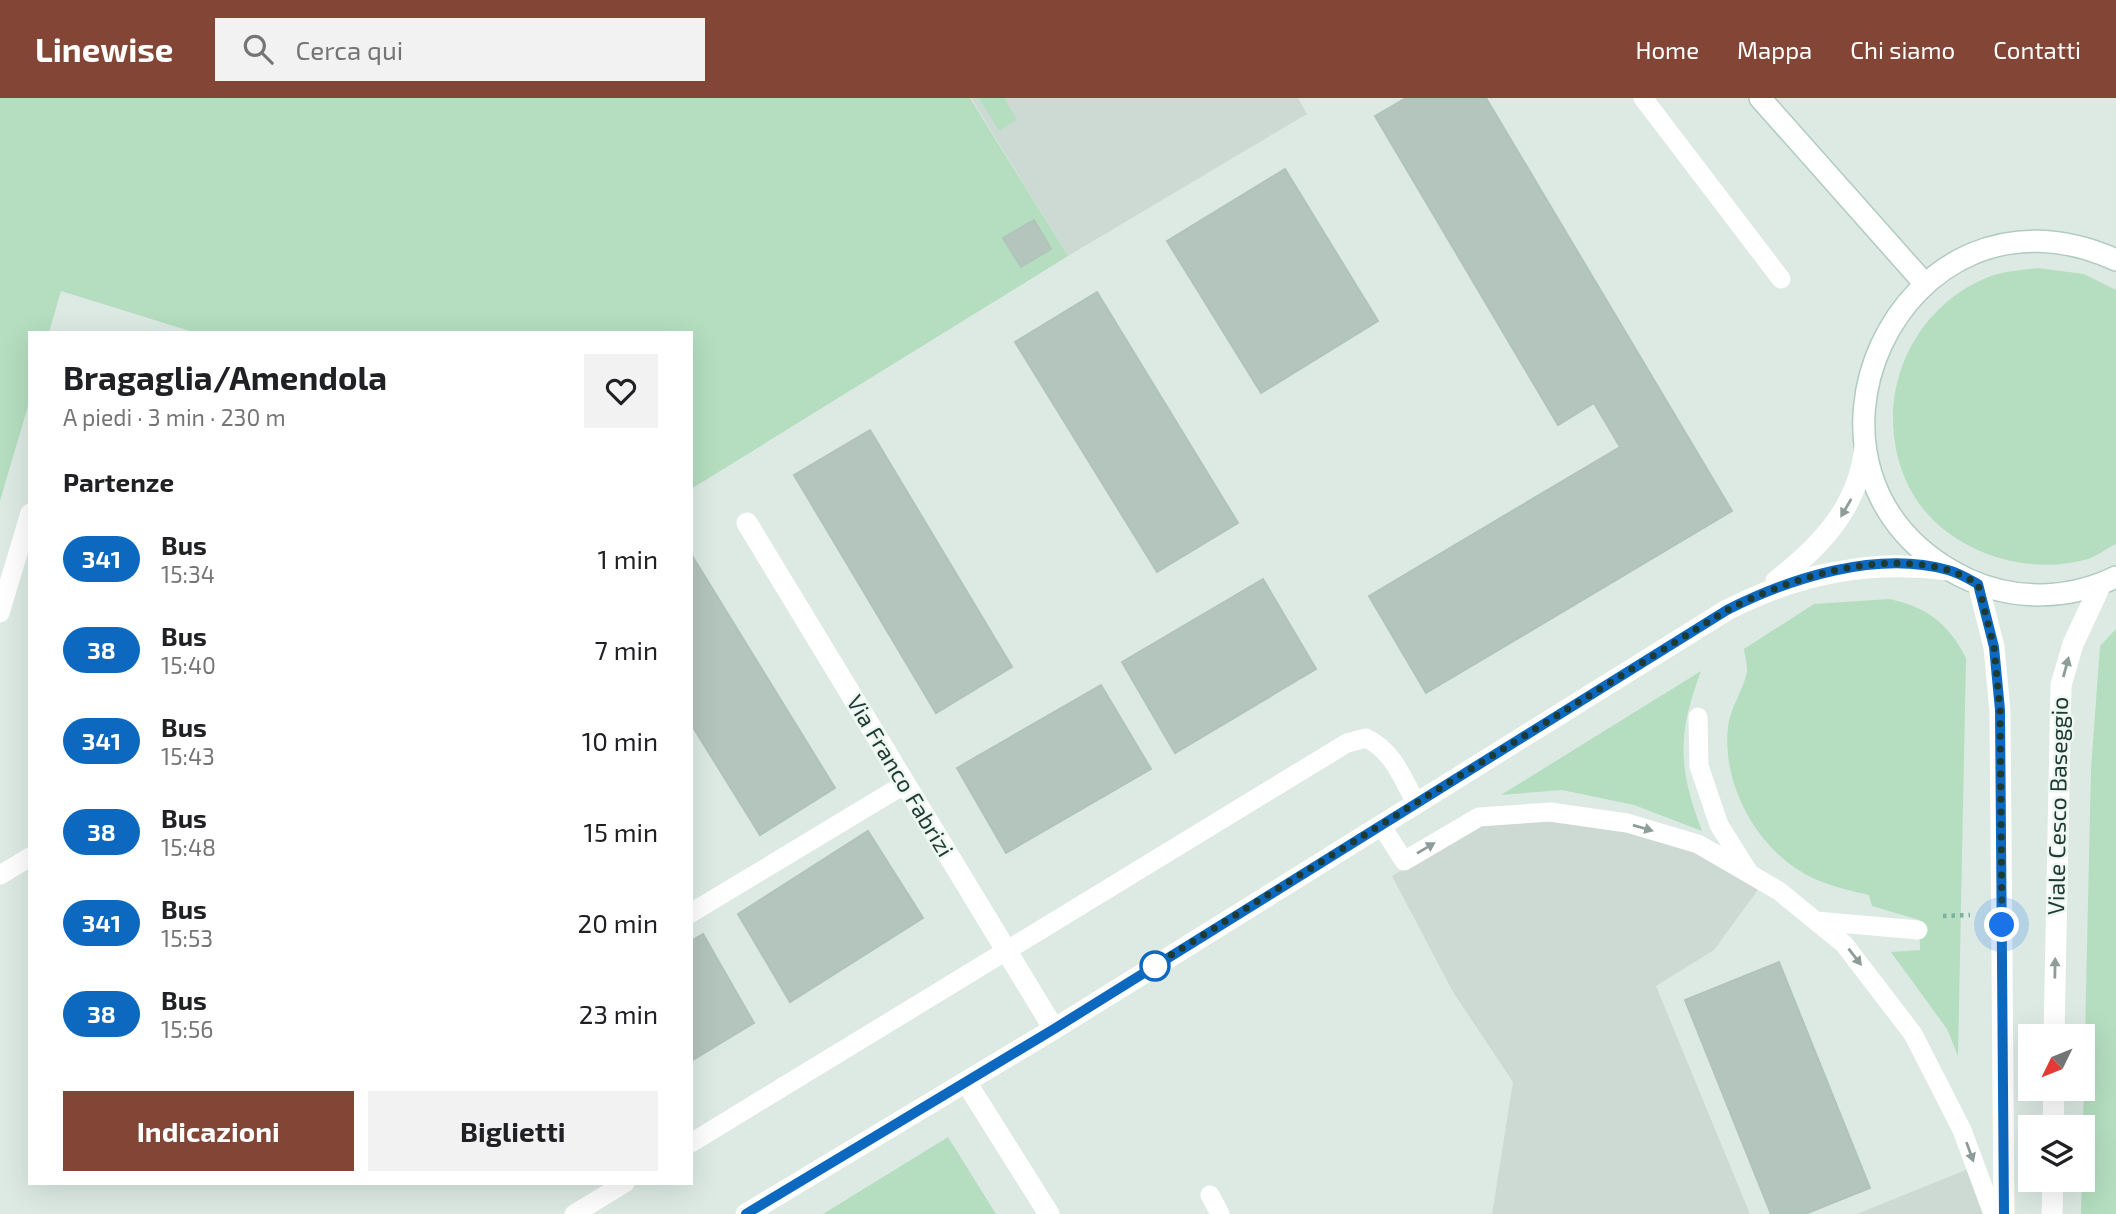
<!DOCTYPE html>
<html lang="it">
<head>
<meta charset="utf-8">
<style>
  :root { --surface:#fff; --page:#f2f2f2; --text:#202124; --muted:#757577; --accent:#834636 }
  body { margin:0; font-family:"Exo 2",sans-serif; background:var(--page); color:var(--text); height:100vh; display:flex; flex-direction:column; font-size:26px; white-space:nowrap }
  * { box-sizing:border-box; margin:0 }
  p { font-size:23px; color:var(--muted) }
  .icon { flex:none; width:38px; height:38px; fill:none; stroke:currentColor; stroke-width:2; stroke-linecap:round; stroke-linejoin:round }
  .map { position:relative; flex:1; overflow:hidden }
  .side { position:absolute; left:28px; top:233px; width:665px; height:854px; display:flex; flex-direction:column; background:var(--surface); border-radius:0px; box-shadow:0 7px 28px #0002 }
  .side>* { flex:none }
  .badge { padding:0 14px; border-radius:23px; font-size:24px; line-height:46px }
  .needle { width:46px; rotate:227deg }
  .controls { position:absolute; left:2018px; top:926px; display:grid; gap:14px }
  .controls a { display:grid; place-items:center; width:77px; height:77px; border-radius:0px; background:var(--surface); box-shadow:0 7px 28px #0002; font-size:35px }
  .you { position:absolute; width:35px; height:35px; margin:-18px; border:5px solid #fff; border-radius:50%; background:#1a73e8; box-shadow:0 0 0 10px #1a73e833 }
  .map>.badge { position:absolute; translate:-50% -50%; box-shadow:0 0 0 4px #fff }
  h2 { padding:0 35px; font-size:26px; line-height:63px }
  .round { display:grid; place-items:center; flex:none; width:74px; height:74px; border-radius:0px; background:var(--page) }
  .summary { display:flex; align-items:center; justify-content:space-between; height:119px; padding:0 35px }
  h1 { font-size:33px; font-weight:700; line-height:52px }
  .cta { display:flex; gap:14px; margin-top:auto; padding:14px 35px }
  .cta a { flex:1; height:80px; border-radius:0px; background:var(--accent); color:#fff; font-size:28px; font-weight:700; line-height:80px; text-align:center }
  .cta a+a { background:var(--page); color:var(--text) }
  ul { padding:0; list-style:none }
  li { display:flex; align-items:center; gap:21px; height:91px; padding:0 35px }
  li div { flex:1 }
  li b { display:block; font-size:26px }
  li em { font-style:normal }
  li .badge { min-width:77px; font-weight:700; text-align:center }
  header { display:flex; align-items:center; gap:42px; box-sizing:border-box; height:98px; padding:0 35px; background:var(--accent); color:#fff }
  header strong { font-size:33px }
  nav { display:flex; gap:38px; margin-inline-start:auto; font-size:24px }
  .search { width:490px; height:63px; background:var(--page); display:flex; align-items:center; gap:18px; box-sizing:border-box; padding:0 24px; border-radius:0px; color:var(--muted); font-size:26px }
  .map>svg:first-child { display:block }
</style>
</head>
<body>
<header>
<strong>Linewise</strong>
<div class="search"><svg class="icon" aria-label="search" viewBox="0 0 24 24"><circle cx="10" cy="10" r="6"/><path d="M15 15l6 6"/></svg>Cerca qui</div>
<nav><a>Home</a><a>Mappa</a><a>Chi siamo</a><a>Contatti</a></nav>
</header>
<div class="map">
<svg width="2116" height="1116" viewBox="0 0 2116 1116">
  <rect width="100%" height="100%" fill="#ddeae4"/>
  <!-- built -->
  <path fill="#ccdad3" d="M971,0H1298L1307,16L1068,158Z
    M1555,722L1632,735L1699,755L1760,789L1714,852L1656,888L1750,1116H1492L1513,984L1453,894L1392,778L1481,727Z
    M1968,1071L1984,1116H1857Z"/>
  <!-- green -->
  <path fill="#b4debf" d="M0,0H970L1068,158L691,391V234H193L61,193L49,234H30V301L0,403Z
    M979,0H1004L1017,22L999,33Z
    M2038,170L2084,176L2116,192V446C2107,450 2097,458 2088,461C2023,480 1940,451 1909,389C1869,308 1907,210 1991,178C2005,173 2023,172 2038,170Z
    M1889,501C1926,508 1949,526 1966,560L1958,958L1947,931L1891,854L1920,852L1919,822L1872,808L1869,797C1853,793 1837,790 1822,784C1763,762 1721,691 1728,629C1730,609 1744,592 1747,573C1747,566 1745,558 1744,551L1814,506Z
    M2116,531V1116H2081L2091,671L2100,548Z
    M1701,573C1677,637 1678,669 1702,733L1634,707L1562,692L1501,697Z
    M948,1039L996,1116H823Z"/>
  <!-- building -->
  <path fill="#b3c5bd" stroke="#b0c4bb" stroke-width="2" d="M1406,0H1486L1732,413L1426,595L1369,498L1620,349L1594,305L1558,327L1375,18Z
    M1285,71L1378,223L1261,295L1167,143Z
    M1034,122L1051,151L1021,169L1003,140Z
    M1097,194L1238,425L1157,474L1015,244Z
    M870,332L1012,569L936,615L794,377Z
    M691,456L835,690L760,737L691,626Z
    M1263,481L1316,571L1175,655L1122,564Z
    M1101,587L1151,671L1006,755L957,670Z
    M868,733L923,820L790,904L738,816Z
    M703,836L754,925L691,963V843Z
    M1779,864L1870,1090L1805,1116H1771L1685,902Z"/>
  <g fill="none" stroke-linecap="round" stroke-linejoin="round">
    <defs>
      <path id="secondary" d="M1760,0L1925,186
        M2116,162C1900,63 1756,381 1967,481C2015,503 2069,502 2116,479"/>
    </defs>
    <!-- secondary casing -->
    <use href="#secondary" stroke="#b0cbc1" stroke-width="24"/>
    <!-- path -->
    <path stroke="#7cb09f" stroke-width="4.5" stroke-dasharray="3.5 5" stroke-linecap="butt" d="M1943,818L1970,817"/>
    <!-- lane -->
    <path stroke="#fff" stroke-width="19" d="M1643,0L1781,181
      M0,515L30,415
      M1698,619L1699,668L1719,727L1748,773
      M1381,727L1404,763L1479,719L1550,714L1627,725L1698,746L1779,793L1844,846L1913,936L1962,1032L1993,1116
      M0,777L30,759
      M691,815L905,686
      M1816,823L1918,832
      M691,1045L1347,645L1366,640C1393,653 1402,679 1416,705
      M1210,1097L1220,1116
      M574,1116L625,1085"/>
    <!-- street -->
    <path stroke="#fff" stroke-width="21" d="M747,425L1054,931
      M1776,483C1822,447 1859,408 1865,348
      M1978,486L1994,549L2000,613L2004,1116
      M2054,938L2061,587L2073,546L2101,486
      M966,984L1049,1116
      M2053,1029L2054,990
      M746,1116L1054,931L1727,512C1799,475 1868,462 1949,472
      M2052,1116L2053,1082"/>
    <!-- secondary -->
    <use href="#secondary" stroke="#fff" stroke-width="21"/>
  </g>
  <!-- one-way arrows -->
  <defs><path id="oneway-solid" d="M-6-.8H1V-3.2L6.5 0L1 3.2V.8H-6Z" transform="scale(1.75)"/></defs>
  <g fill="#8e9d99">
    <use href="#oneway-solid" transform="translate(1846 410) rotate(120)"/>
    <use href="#oneway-solid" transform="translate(2066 569) rotate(-75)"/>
    <use href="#oneway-solid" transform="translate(1643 730) rotate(16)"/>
    <use href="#oneway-solid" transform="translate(1426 750) rotate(-31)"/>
    <use href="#oneway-solid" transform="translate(1855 859) rotate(52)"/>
    <use href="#oneway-solid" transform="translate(2055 870) rotate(-89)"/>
    <use href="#oneway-solid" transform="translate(1970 1054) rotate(70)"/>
  </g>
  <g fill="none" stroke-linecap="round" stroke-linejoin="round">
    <defs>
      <path id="line" d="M746,1116L1054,931L1727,512C1790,480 1877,452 1948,472C1959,475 1969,481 1978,486L1994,549L2000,612L2004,1116"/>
    </defs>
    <!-- line casing -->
    <use href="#line" stroke="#fff" stroke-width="16"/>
    <!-- line -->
    <use href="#line" stroke="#0c69bf" stroke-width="10"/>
    <!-- walk -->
    <path stroke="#1e3b33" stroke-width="7" stroke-dasharray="0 12.6" d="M1155,868L1147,872L1727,512C1790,480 1877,452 1948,472C1959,475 1969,481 1978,486L1994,549L2000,612L2002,827"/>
  </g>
  <!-- markers -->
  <circle fill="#fff" stroke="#0c69bf" stroke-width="3.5" cx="1155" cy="868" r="14"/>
  <g text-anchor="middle" stroke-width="5" stroke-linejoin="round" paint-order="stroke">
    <!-- street labels -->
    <g font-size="23" fill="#1e3b33" stroke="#eef7f2">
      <text transform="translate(900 678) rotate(59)" y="8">Via Franco Fabrizi</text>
      <text transform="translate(2058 708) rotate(-89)" y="8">Viale Cesco Baseggio</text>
    </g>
  </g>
</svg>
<div class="controls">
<a><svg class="needle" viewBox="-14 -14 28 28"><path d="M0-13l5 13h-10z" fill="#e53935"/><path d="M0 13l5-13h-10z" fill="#757577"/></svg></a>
<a><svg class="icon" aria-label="layers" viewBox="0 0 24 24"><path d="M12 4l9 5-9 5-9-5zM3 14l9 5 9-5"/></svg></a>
</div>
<div class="you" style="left:2002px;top:827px"></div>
<section class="side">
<div class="summary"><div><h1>Bragaglia/Amendola</h1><p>A piedi · 3 min · 230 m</p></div><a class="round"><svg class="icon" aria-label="heart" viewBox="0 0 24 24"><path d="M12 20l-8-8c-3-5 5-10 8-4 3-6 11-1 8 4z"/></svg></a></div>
<h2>Partenze</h2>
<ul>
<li><span class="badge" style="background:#0c69bf;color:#fff">341</span><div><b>Bus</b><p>15:34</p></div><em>1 min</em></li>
<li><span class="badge" style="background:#0c69bf;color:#fff">38</span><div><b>Bus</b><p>15:40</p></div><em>7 min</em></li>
<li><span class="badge" style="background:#0c69bf;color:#fff">341</span><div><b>Bus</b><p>15:43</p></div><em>10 min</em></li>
<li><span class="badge" style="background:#0c69bf;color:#fff">38</span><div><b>Bus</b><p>15:48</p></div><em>15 min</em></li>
<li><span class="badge" style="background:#0c69bf;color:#fff">341</span><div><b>Bus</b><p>15:53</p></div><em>20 min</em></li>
<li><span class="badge" style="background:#0c69bf;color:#fff">38</span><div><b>Bus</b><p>15:56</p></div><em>23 min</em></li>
</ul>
<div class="cta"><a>Indicazioni</a><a>Biglietti</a></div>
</section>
</div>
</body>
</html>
